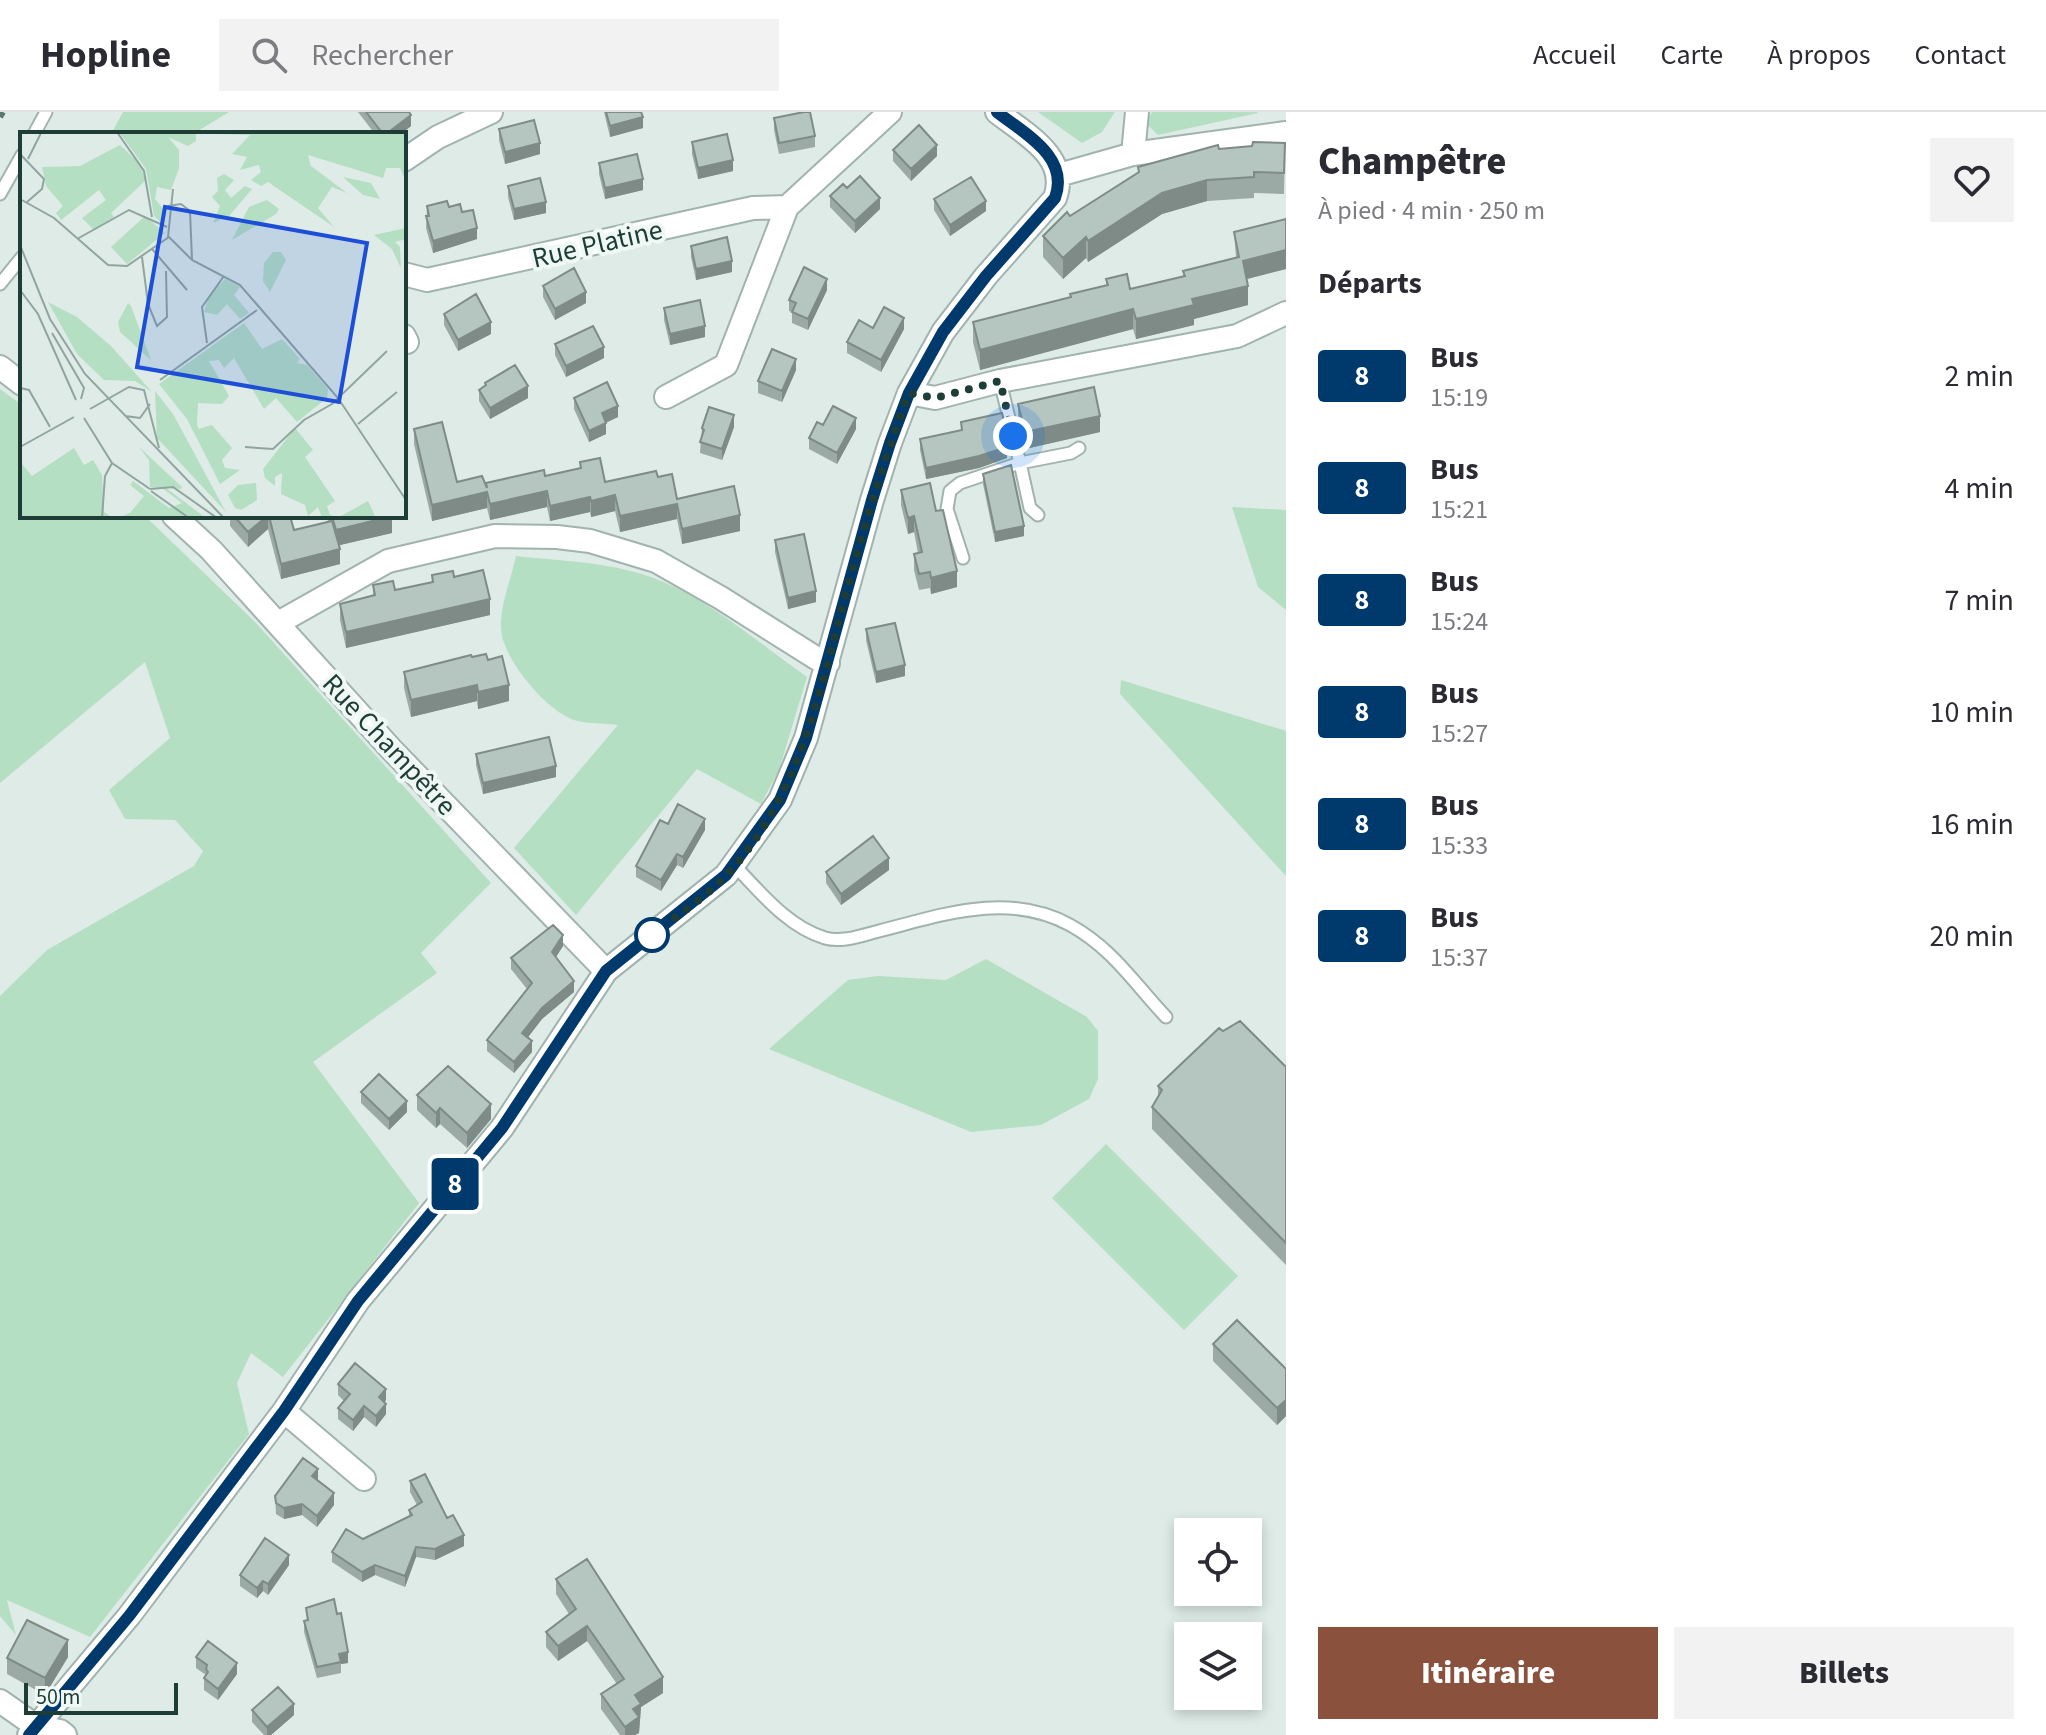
<!DOCTYPE html>
<html lang="fr">
<head>
<meta charset="utf-8">
<style>
  :root { --surface:#fff; --page:#f2f2f3; --text:#2b2b33; --muted:#7c7c81; --line:#e1e1e2; --accent:#8a513d }
  body { margin:0; font-family:"Source Sans 3",sans-serif; background:var(--page); color:var(--text); height:100vh; display:flex; flex-direction:column; font-size:30px; white-space:nowrap }
  * { box-sizing:border-box; margin:0 }
  p { font-size:26px; color:var(--muted) }
  .icon { flex:none; width:44px; height:44px; fill:none; stroke:currentColor; stroke-width:2; stroke-linecap:round; stroke-linejoin:round }
  .map { position:relative; flex:1; overflow:hidden }
  .drawer { display:flex; flex-direction:column; background:var(--surface); width:760px }
  .drawer>* { flex:none }
  .badge { padding:0 16px; border-radius:6px; font-size:28px; line-height:52px }
  .fabs { position:absolute; left:1174px; top:1406px; display:grid; gap:16px }
  .fabs a { display:grid; place-items:center; width:88px; height:88px; border-radius:0px; background:var(--surface); box-shadow:0 4px 12px #0003; font-size:40px }
  .scale { position:absolute; left:24px; bottom:20px; width:154px; box-sizing:border-box; padding-left:8px; border:4px solid #1e3d36; border-top:0; font-size:22px; line-height:28px; white-space:nowrap; color:#1e3d36; -webkit-text-stroke:6px #eff8f4; paint-order:stroke }
  .you { position:absolute; width:40px; height:40px; margin:-20px; border:6px solid #fff; border-radius:50%; background:#1a73e8; box-shadow:0 0 0 12px #1a73e833 }
  .map>.badge { position:absolute; translate:-50% -50%; box-shadow:0 0 0 4px #fff }
  h2 { padding:0 32px; font-size:30px; line-height:72px }
  .round { display:grid; place-items:center; flex:none; width:84px; height:84px; border-radius:0px; background:var(--page) }
  .head { display:flex; align-items:center; justify-content:space-between; height:136px; padding:0 32px }
  h1 { font-size:38px; font-weight:800; line-height:60px }
  .cta { display:flex; gap:16px; margin-top:auto; padding:16px 32px }
  .cta a { flex:1; height:92px; border-radius:0px; background:var(--accent); color:#fff; font-size:32px; font-weight:800; line-height:92px; text-align:center }
  .cta a+a { background:var(--page); color:var(--text) }
  ul { padding:0; list-style:none }
  li { display:flex; align-items:center; gap:24px; height:112px; padding:0 32px }
  li div { flex:1 }
  li b { display:block; font-size:30px }
  li em { font-style:normal }
  li .badge { min-width:88px; font-weight:700; text-align:center }
  header { display:flex; align-items:center; gap:48px; box-sizing:border-box; height:112px; padding:0 40px; background:var(--surface); border-bottom:2px solid var(--line) }
  header strong { font-size:38px }
  nav { display:flex; gap:44px; margin-inline-start:auto; font-size:28px }
  .search { width:560px; height:72px; background:var(--page); display:flex; align-items:center; gap:20px; box-sizing:border-box; padding:0 28px; border-radius:0px; color:var(--muted); font-size:30px }
  main { display:flex; flex:1; min-height:0 }
  .map>svg:first-child { display:block }
</style>
</head>
<body>
<header>
<strong>Hopline</strong>
<div class="search"><svg class="icon" aria-label="search" viewBox="0 0 24 24"><circle cx="10" cy="10" r="6"/><path d="M15 15l6 6"/></svg>Rechercher</div>
<nav><a>Accueil</a><a>Carte</a><a>À propos</a><a>Contact</a></nav>
</header>
<main>
<div class="map">
<svg width="1286" height="1623" viewBox="0 0 1286 1623">
  <rect width="100%" height="100%" fill="#deebe6"/>
  <!-- green -->
  <path fill="#b5dfc2" d="M123,0H229L193,22H111Z
    M1038,0H1115L1102,20L1082,31Z
    M1152,0H1257L1258,1L1158,23L1146,11Z
    M0,277L22,293V404H145L255,510L491,771L421,841L437,861L313,950L419,1091L283,1265L251,1241L237,1271L249,1322L90,1525L7,1488L16,1523L0,1504V884L47,838L194,754L203,739L175,708L125,707L109,678L170,626L145,550L0,671Z
    M1232,395L1286,398V498L1258,475Z
    M516,444C561,449 608,450 651,465C705,484 760,532 807,565L779,658L761,692L697,657L576,803L514,736L618,613C604,611 587,612 574,608C546,598 509,553 502,524C497,500 511,468 516,444Z
    M1121,568L1286,619V764L1120,582Z
    M986,847L1087,905L1098,919V967L1089,987L1041,1013L971,1020L769,937L848,868L878,864L946,868Z
    M1106,1032L1238,1164L1184,1218L1052,1086Z"/>
  <g fill="none" stroke-linecap="round" stroke-linejoin="round">
    <defs>
      <path id="service" d="M34,22L46,0
        M0,82L22,43
        M0,172L22,145
        M1038,403L1030,396L1020,351L1071,341L1079,336
        M963,446L947,397L950,379L960,371L1020,351L1000,269
        M735,754C761,781 788,815 825,826C842,831 863,823 879,819C942,803 1008,779 1070,813C1112,836 1134,871 1166,905"/>
      <path id="minor" d="M1133,42L1137,0
        M404,48L438,25L491,0
        M1059,63L1133,42L1286,21
        M404,162L427,168L753,96L787,95
        M404,224L407,230
        M0,255L22,272
        M909,281L935,286L1000,269L1237,224L1286,201
        M666,285L726,253L787,95L890,0
        M174,404L211,438L391,637L606,859
        M278,511L388,449L495,424L557,425L590,429L656,449L721,486L816,546L828,551
        M284,1299L364,1367
        M0,1589L37,1615L60,1619L65,1623
        M29,1623L129,1504L284,1299L358,1189L502,1016L606,859L726,763L780,688L806,626L872,388L890,331L909,281L943,220L986,164L1055,86C1070,45 1025,22 997,0"/>
    </defs>
    <!-- service casing -->
    <use href="#service" stroke="#a1b3ae" stroke-width="15"/>
    <!-- minor casing -->
    <use href="#minor" stroke="#a1b3ae" stroke-width="26"/>
    <!-- service -->
    <use href="#service" stroke="#fff" stroke-width="11"/>
    <!-- minor -->
    <use href="#minor" stroke="#fff" stroke-width="22"/>
    <!-- rail -->
    <path stroke="#587971" stroke-width="6" stroke-dasharray="16 8" stroke-linecap="butt" d="M0,5L3,0"/>
  </g>
  <!-- wall -->
  <path fill="#9baaa4" d="M358,0H409L411,14L401,22H375Z
    M604,0H641L643,16L610,25Z
    M774,6L815,24V35L779,42L774,18Z
    M499,17L540,42L505,52L499,28Z
    M692,30L733,59L698,67L692,42Z
    M1285,31L1284,82L1254,81V86L1207,89L1162,102L1088,150L1086,146L1063,167L1043,145V124L1070,104L1138,61V55L1219,37Z
    M893,38L937,44L911,69L893,49Z
    M599,51L643,78L605,87L599,62Z
    M508,74L546,101L514,108L508,85Z
    M847,76L880,97L855,121L830,95V84Z
    M934,87L986,99L950,124L934,98Z
    M427,94L449,95L462,100L477,127L433,141L426,116Z
    M1286,107V157L1247,167L1248,193L1194,207V213L1136,227L1133,217L980,258L973,230V210L1070,186V182L1106,174V167L1130,177L1183,164V159L1236,145L1234,120Z
    M691,134L732,160L696,168L691,145Z
    M543,174L586,191L555,208L543,185Z
    M827,178L808,218L792,211V200L789,199V188Z
    M664,196L705,225L670,233L664,208Z
    M444,202L491,222L458,239L444,213Z
    M873,216L904,217L881,260L847,241V230Z
    M555,232L604,246L566,265L555,243Z
    M796,258L782,290L758,281V269Z
    M485,271L528,286L490,307L479,289V278L485,274Z
    M574,286L618,305L606,311V322L589,330L574,297Z
    M1018,292L1100,320L1025,337L1018,309Z
    M961,310L1009,341H1007V346L979,356L926,367L920,338V327L961,318Z
    M823,313L856,317L837,352L809,337V326Z
    M734,315L722,348L700,341L702,316Z
    M414,317L457,370L486,373L545,364L580,356V350L605,370L658,365L677,387L740,419L682,432L677,407L620,420L615,399L591,405L590,400L550,409L547,395L490,408L487,396L432,409L414,332Z
    M983,362L1024,424L995,430L983,372Z
    M901,378L936,399L957,475L931,482L930,476L919,478L914,458V442L918,441L914,420L908,422L901,393Z
    M230,404H290L294,418L328,410L327,404H392V421L339,433L340,452L281,467L268,417L248,435L230,414Z
    M775,428L816,490L788,497L775,440Z
    M432,463L454,465L490,503L346,536L340,508V492L373,483V473L395,478L432,470Z
    M866,517L905,564L876,571L866,528Z
    M472,545L488,548L509,589L478,597L477,589L411,605L404,576V560Z
    M476,642L556,665L483,682L476,653Z
    M668,712L705,718L683,756L677,753L661,779L636,765V754Z
    M889,758L841,793L826,771V760Z
    M563,834L556,845L574,880L542,907L528,925L532,940L514,961L487,939V928L527,877L511,857V846Z
    M1223,919L1286,955V1153L1152,1017V995L1158,984V974Z
    M361,980L407,1000L389,1018L361,991Z
    M417,983L491,1007L467,1036L440,1012L436,1016L417,998Z
    M1213,1232L1286,1257V1304L1277,1313L1213,1249Z
    M338,1272L386,1288L385,1290L386,1302L376,1315L364,1305L353,1319L338,1307V1296L344,1289L338,1283Z
    M318,1368L317,1369L334,1393L317,1415L302,1403L284,1407L276,1402L275,1384Z
    M410,1369L447,1406L464,1434L435,1448L416,1445L405,1475L375,1463L362,1470L332,1450V1440L363,1427L409,1404V1398L417,1393L410,1380Z
    M289,1453L268,1483L263,1479L257,1486L240,1474V1463Z
    M556,1467L663,1581L641,1595L639,1621L635,1623H620L601,1597V1582L617,1572L587,1529L558,1549L546,1535V1520L569,1502L556,1482Z
    M306,1496L337,1502L348,1551L341,1552V1561L317,1566L304,1520V1509L307,1508Z
    M68,1545L45,1583L7,1562V1546Z
    M196,1545L237,1562L218,1588L204,1578V1566L206,1563L196,1556Z
    M252,1598L294,1603L271,1623H264L252,1610Z"/>
  <!-- shaded-wall -->
  <path fill="#7e8b86" d="M411,3V14L401,22H386Z
    M643,5V16L610,25V14Z
    M540,31V42L505,52V40Z
    M937,33V44L911,69V57Z
    M733,48V59L698,67V56Z
    M643,67V78L605,87V76Z
    M1207,68V89L1162,102L1088,150V129L1162,81Z
    M880,86V97L855,121V109Z
    M986,89V99L950,124V113Z
    M546,90V101L514,108V97Z
    M477,116V127L433,141V129Z
    M1086,125V146L1063,167V146Z
    M1286,138V157L1243,168V149Z
    M732,149V160L696,168V157Z
    M827,167V178L808,218V207Z
    M1248,174V193L1194,207V213L1136,227V207L1192,187Z
    M586,180V191L555,208V197Z
    M1133,197V217L980,258V238Z
    M904,206V217L881,260V248Z
    M491,210V222L458,239V228Z
    M705,214V225L670,233V222Z
    M604,235V246L566,265V254Z
    M796,247V258L782,290V279Z
    M528,274V286L490,307V296Z
    M618,294V305L602,312V301Z
    M734,303V315L722,348V337Z
    M1100,304V320L1025,337V320Z
    M856,306V317L837,352V341Z
    M606,311V322L589,330V319Z
    M1009,329V341H1007V346L979,356L926,367V356Z
    M547,379V395L490,408V392Z
    M487,380V396L432,409V393Z
    M615,383V399L591,405V389Z
    M590,385V400L550,409V394Z
    M677,392V407L620,420V404Z
    M740,403V419L682,432V417Z
    M267,404H268V417L248,435V420Z
    M392,404V421L336,434V418Z
    M914,404V420L908,422V406Z
    M1024,414V424L995,430V420Z
    M340,437V452L281,467V452Z
    M957,459V475L931,482V466Z
    M816,479V490L788,497V486Z
    M490,487V503L346,536V520Z
    M905,553V564L876,571V560Z
    M477,573V589L411,605V588Z
    M509,573V589L478,597V580Z
    M556,654V665L483,682V671Z
    M705,707V718L683,756V745Z
    M677,742V753L661,779V768Z
    M889,746V758L841,793V782Z
    M563,823V834L552,851V840Z
    M574,869V880L542,907L522,933V921L542,896Z
    M532,929V940L514,961V950Z
    M407,989V1000L389,1018V1007Z
    M491,992V1007L467,1036V1021Z
    M440,996V1012L436,1016V1001Z
    M386,1277V1288L379,1296V1285Z
    M1286,1288V1304L1277,1313V1296Z
    M386,1292V1302L376,1315V1304Z
    M364,1294V1305L353,1319V1308Z
    M318,1357V1368L312,1376V1364Z
    M334,1381V1393L317,1415V1404Z
    M302,1392V1403L284,1407V1396Z
    M464,1423V1434L435,1448V1437Z
    M416,1435V1445L405,1475V1464Z
    M289,1443V1453L268,1483V1472Z
    M375,1453V1463L362,1470V1460Z
    M263,1469V1479L257,1486V1476Z
    M587,1514V1529L558,1549V1534Z
    M68,1528V1545L45,1583V1566Z
    M348,1540V1551L341,1552L339,1542Z
    M237,1551V1562L218,1588V1577Z
    M663,1565V1581L641,1595L639,1621L635,1623H625V1615L635,1583Z
    M294,1592V1603L271,1623H267V1615Z"/>
  <!-- building -->
  <path fill="#b4c6bf" stroke="#7e8b86" stroke-width="2" d="M366,0H409L411,3L386,22H383Z
    M606,0H641L643,5L610,14Z
    M804,0H810L815,24L779,31L774,6Z
    M534,8L540,31L505,40L499,17Z
    M919,13L937,33L911,57L893,38Z
    M727,22L733,48L698,56L692,30Z
    M1253,30L1285,31L1284,61L1254,60V65L1207,68L1162,81L1088,129L1086,125L1063,146L1043,124L1067,100L1070,104L1139,60L1138,55L1218,33L1219,37L1252,34Z
    M637,42L643,67L605,76L599,51Z
    M860,64L880,86L855,109L830,84L843,72L847,76Z
    M971,65L986,89L950,113L934,87Z
    M540,66L546,90L514,97L508,74Z
    M447,89L449,95L460,92L462,100L473,98L477,116L433,129L426,104H429L427,94Z
    M1286,107V138L1243,149L1248,174L1192,187L1194,193L1136,207L1133,197L980,238L973,210L1071,185L1070,182L1108,173L1106,167L1127,162L1130,177L1185,164L1183,159L1239,145L1234,120Z
    M727,125L732,149L696,157L691,134Z
    M804,155L827,167L808,207L792,200L796,191L789,188Z
    M574,156L586,180L555,197L543,174Z
    M476,182L491,210L458,228L444,202Z
    M700,188L705,214L670,222L664,196Z
    M884,195L904,206L881,248L847,230L859,208L873,216Z
    M593,214L604,235L566,254L555,232Z
    M772,237L796,247L782,279L758,269Z
    M515,253L528,274L490,296L479,278L486,273L485,271Z
    M607,270L618,294L602,301L606,311L589,319L574,286Z
    M1094,275L1100,304L1025,320L1018,292Z
    M833,294L856,306L837,341L809,326L817,310L823,313Z
    M709,295L734,303L722,337L700,330L704,318L702,316Z
    M1002,301L1009,329L1006,330L1007,335L979,344L926,356L920,327L962,318L961,310Z
    M442,310L457,370L482,364L487,376L486,371L544,358L545,364L581,356L580,350L600,346L605,370L656,359L658,365L672,362L677,387L734,374L740,403L682,417L677,392L620,404L615,383L591,389L590,385L550,394L547,379L490,392L487,380L432,393L414,317Z
    M1011,353L1024,414L995,420L983,362Z
    M930,371L936,399L943,398L957,459L931,466L930,460L919,462L914,442L922,440L914,404L908,406L901,378Z
    M234,404H267L248,420Z
    M269,404H290L294,418L332,409L340,437L281,452Z
    M332,404H392L336,418Z
    M804,422L816,479L788,486L775,428Z
    M483,458L490,487L346,520L340,492L375,483L373,473L393,469L395,478L433,470L432,463L453,459L454,465Z
    M895,511L905,553L876,560L866,517Z
    M486,542L488,548L502,544L509,573L478,580L477,573L411,588L404,560L471,543L472,545Z
    M549,625L556,654L483,671L476,642Z
    M678,692L705,707L683,745L677,742L661,768L636,754L660,708L668,712Z
    M873,724L889,746L841,782L826,760Z
    M553,813L563,823L552,840L574,869L542,896L522,921L532,929L514,950L487,928L532,871L511,846Z
    M1240,909L1286,955V1131L1152,995L1162,978L1158,974L1219,916L1223,919Z
    M448,954L491,992L467,1021L440,996L436,1001L417,983Z
    M379,962L407,989L389,1007L361,980Z
    M1237,1208L1286,1257V1288L1277,1296L1213,1232Z
    M355,1251L386,1277L379,1285L386,1292L376,1304L364,1294L353,1308L338,1296L350,1282L338,1272Z
    M303,1346L318,1357L312,1364L334,1381L317,1404L302,1392L284,1396L276,1391L275,1384Z
    M425,1362L447,1406L453,1403L464,1423L435,1437L416,1435L405,1464L375,1453L362,1460L332,1440L346,1417L363,1427L412,1403L409,1398L422,1390L410,1369Z
    M265,1426L289,1443L268,1472L263,1469L257,1476L240,1463Z
    M587,1447L663,1565L635,1583L641,1592L633,1597L639,1605L625,1615L601,1582L624,1567L587,1514L558,1534L546,1520L576,1497L556,1467Z
    M334,1487L337,1502L341,1501L348,1540L339,1542L341,1550L317,1555L304,1509L308,1508L306,1496Z
    M27,1508L68,1528L45,1566L7,1546Z
    M208,1529L237,1551L218,1577L204,1566L208,1560L206,1557L207,1553L196,1545Z
    M278,1575L294,1592L267,1615L252,1598Z"/>
  <g fill="none" stroke-linecap="round" stroke-linejoin="round">
    <defs>
      <path id="line" d="M29,1623L129,1504L284,1299L358,1189L502,1016L606,859L726,763L780,688L806,626L872,388L890,331L909,281L943,220L986,164L1055,86C1070,45 1025,22 997,0"/>
    </defs>
    <!-- line casing -->
    <use href="#line" stroke="#fff" stroke-width="18"/>
    <!-- line -->
    <use href="#line" stroke="#00396b" stroke-width="12"/>
    <!-- walk -->
    <path stroke="#1e3d36" stroke-width="8" stroke-dasharray="0 14.4" d="M652,823C678,802 710,783 732,757C797,684 818,588 842,496C862,423 882,351 909,281L935,286L1000,269L1013,324"/>
  </g>
  <!-- markers -->
  <circle fill="#fff" stroke="#00396b" stroke-width="4" cx="652" cy="823" r="16"/>
  <g text-anchor="middle" stroke-width="8" stroke-linejoin="round" paint-order="stroke">
    <!-- street labels -->
    <g font-size="28" fill="#1e3d36" stroke="#eff8f4">
      <text transform="translate(597 131) rotate(-13)" y="10">Rue Platine</text>
      <text transform="translate(390 632) rotate(47)" y="10">Rue Champêtre</text>
    </g>
  </g>
  <!-- overview -->
  <g transform="translate(20 20)">
    <rect width="386" height="386" fill="#deebe6"/>
    <path d="M99,0H176V9L168,14L148,5L159,18V36L151,58L137,55L135,67L145,79L144,93L134,84L126,37ZM386,0V49L380,36H366L363,46L288,23L291,34L327,61L312,55L298,76L314,95L248,50L241,54L231,48L241,40L239,33L220,38L227,25L212,22L230,3L196,2ZM100,13L119,31L126,48L91,81L94,85L74,98L62,86L86,68L79,58L41,88L36,81L43,74L26,54L22,35L60,34ZM204,42L214,48L205,58L211,66L225,54L232,57L209,84L193,91L200,74L192,65L198,59L197,46ZM323,45L351,51L360,67L343,63ZM247,68L259,77L256,82L212,108L229,75ZM125,84L145,101L107,132L91,115ZM386,96V107L375,110L380,115L381,136L372,117L354,103ZM253,120H261L266,128L250,160L243,149L244,131ZM205,147L220,155L214,163L229,181L220,187L207,172L197,183L184,180L189,164ZM28,170L57,185L91,214L132,260L115,249L84,248L57,222ZM108,171L111,174L131,228L100,200L98,190ZM224,191L242,217L262,207L280,227L277,231L287,233L308,257L307,266L277,290L256,266L244,277L214,226L204,236L199,228L189,229L209,264L202,272L178,271L177,293L179,297L192,293L212,316L202,328L205,336L220,338L200,352L167,287L139,252ZM135,259L153,282L206,380L137,306ZM275,296L293,318L285,325L315,369L307,374L310,383L319,385L348,369L356,386H302L298,375L288,384L285,373L261,362L262,341L255,345V354L245,346L243,337ZM119,315L162,355L161,357L130,355L129,328ZM54,316L64,333L73,328L82,343L84,380L93,386H0V330L12,344ZM113,349L149,376L162,371L142,356H146L186,386H98L110,381L124,364L110,353ZM236,351L237,368L221,378L215,376L208,363L218,353Z" fill="#b5dfc2"/>
    <path fill="none" stroke="#91a5a0" stroke-width="2" d="M97,0L124,39L132,85M0,22L24,47L22,57L7,70M8,27L21,1M0,67L34,86L88,133L107,134L149,105L172,128L220,153L318,266L386,368M148,74L161,72L170,79L172,128M148,105L153,57M57,107L109,78L147,95M0,113L30,187L65,242L204,386M132,117L167,158M122,125L128,172L137,194L147,185L146,139M0,158L18,182L56,268M32,201L64,256L61,267M187,211L182,175L204,144M140,248L237,178M0,256L9,258L30,295M70,277L109,255L124,258L139,316M105,284L120,286L130,272M64,286L92,331L130,357M338,292L377,260M0,315L54,285M225,315L253,317L284,288L312,272L367,219M130,357L153,355L197,386M131,359L169,386M82,386L85,344L92,331"/>
    <path fill="#1d4ed8" fill-opacity="0.15" stroke="#1d4ed8" stroke-width="4" d="M145,75L347,111L319,270L117,235Z"/>
    <rect width="386" height="386" fill="none" stroke="#1e3d36" stroke-width="4"/>
  </g>
</svg>
<div class="fabs">
<a><svg class="icon" aria-label="locate" viewBox="0 0 24 24"><circle cx="12" cy="12" r="6"/><path d="M12 2v4M12 18v4M2 12h4M18 12h4"/></svg></a>
<a><svg class="icon" aria-label="layers" viewBox="0 0 24 24"><path d="M12 4l9 5-9 5-9-5zM3 14l9 5 9-5"/></svg></a>
</div>
<div class="scale">50 m</div>
<div class="you" style="left:1013px;top:324px"></div>
<b class="badge" style="left:455px;top:1072px;background:#00396b;color:#fff">8</b>
</div>
<section class="drawer">
<div class="head"><div><h1>Champêtre</h1><p>À pied · 4 min · 250 m</p></div><a class="round"><svg class="icon" aria-label="heart" viewBox="0 0 24 24"><path d="M12 20l-8-8c-3-5 5-10 8-4 3-6 11-1 8 4z"/></svg></a></div>
<h2>Départs</h2>
<ul>
<li><span class="badge" style="background:#00396b;color:#fff">8</span><div><b>Bus</b><p>15:19</p></div><em>2 min</em></li>
<li><span class="badge" style="background:#00396b;color:#fff">8</span><div><b>Bus</b><p>15:21</p></div><em>4 min</em></li>
<li><span class="badge" style="background:#00396b;color:#fff">8</span><div><b>Bus</b><p>15:24</p></div><em>7 min</em></li>
<li><span class="badge" style="background:#00396b;color:#fff">8</span><div><b>Bus</b><p>15:27</p></div><em>10 min</em></li>
<li><span class="badge" style="background:#00396b;color:#fff">8</span><div><b>Bus</b><p>15:33</p></div><em>16 min</em></li>
<li><span class="badge" style="background:#00396b;color:#fff">8</span><div><b>Bus</b><p>15:37</p></div><em>20 min</em></li>
</ul>
<div class="cta"><a>Itinéraire</a><a>Billets</a></div>
</section>
</main>
</body>
</html>
